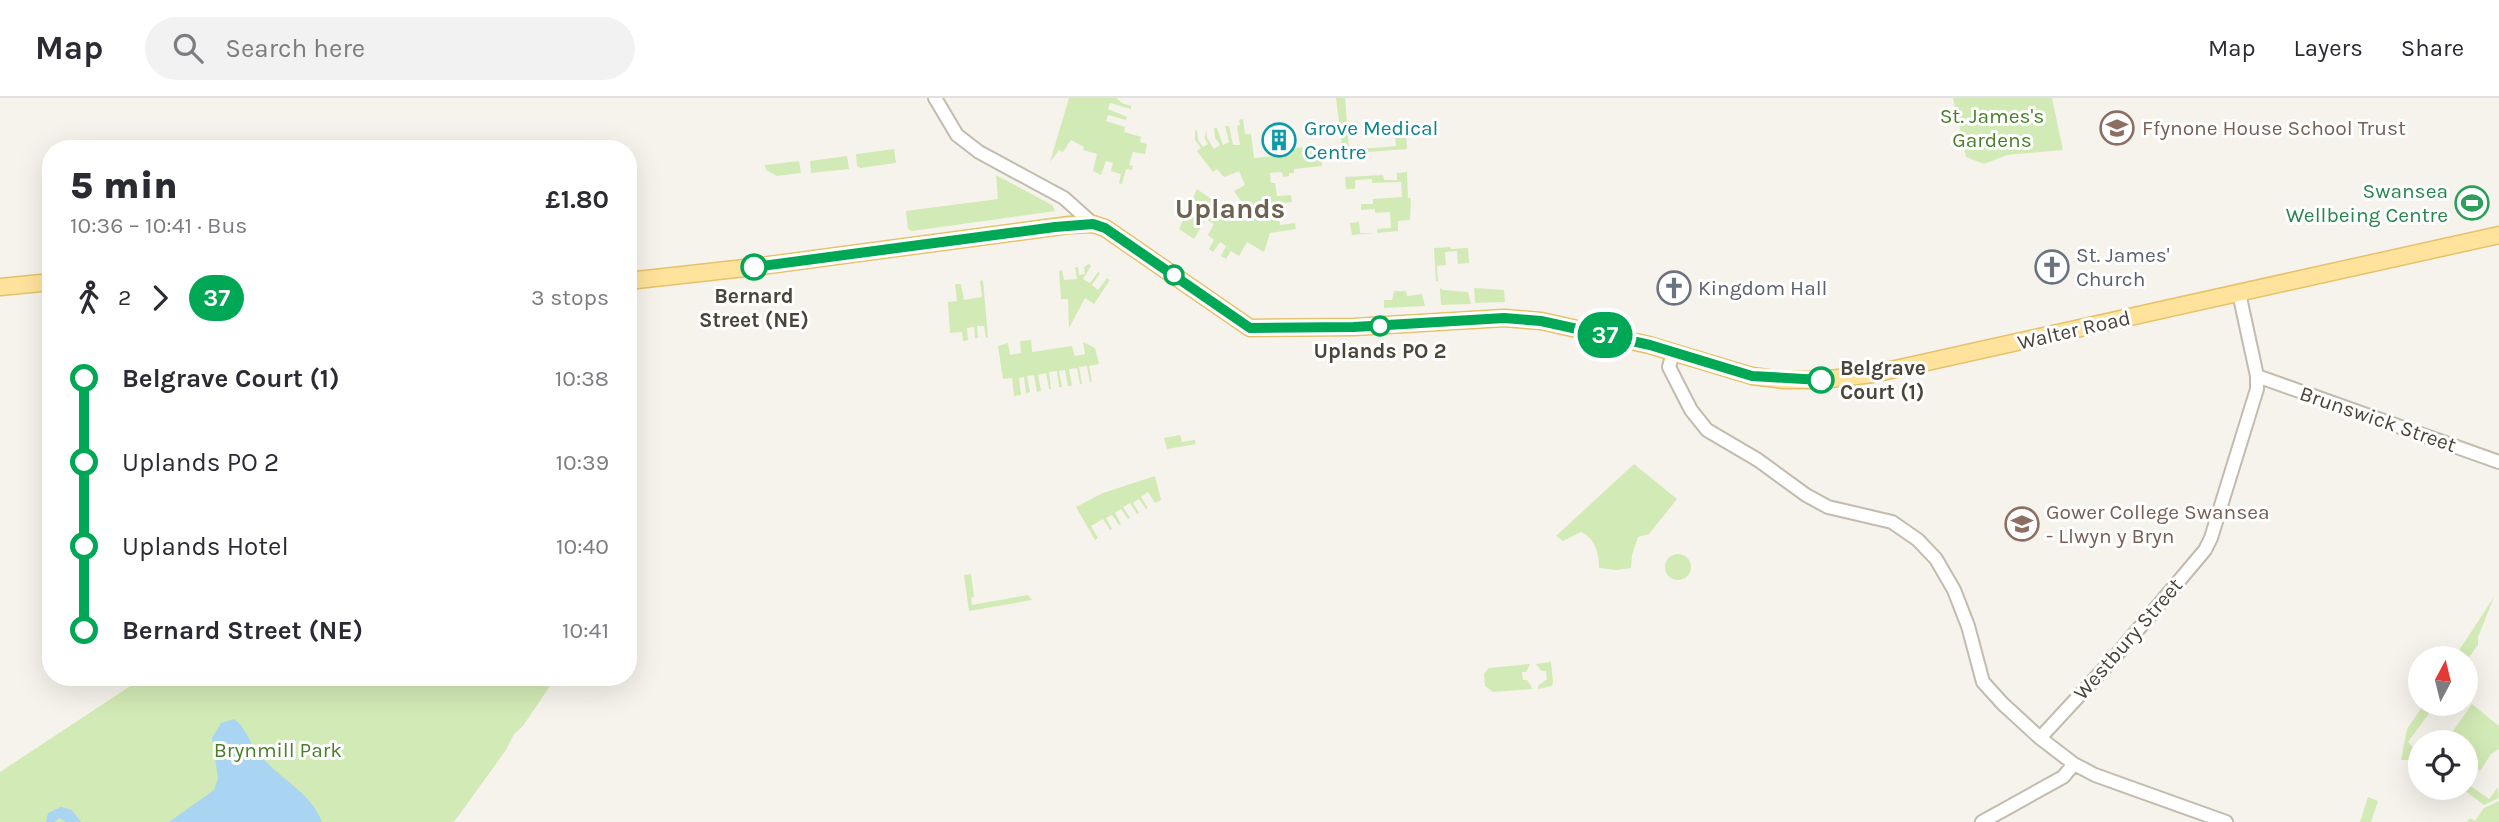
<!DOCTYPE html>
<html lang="en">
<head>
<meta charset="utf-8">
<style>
  :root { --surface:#fff; --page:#f2f2f3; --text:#2b2b33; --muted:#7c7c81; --line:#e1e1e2 }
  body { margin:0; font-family:Karla,sans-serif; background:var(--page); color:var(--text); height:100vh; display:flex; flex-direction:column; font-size:26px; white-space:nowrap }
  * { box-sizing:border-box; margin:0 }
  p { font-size:23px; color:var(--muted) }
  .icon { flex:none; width:38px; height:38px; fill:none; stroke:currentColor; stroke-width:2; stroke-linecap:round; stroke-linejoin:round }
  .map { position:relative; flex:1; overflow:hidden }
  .sheet { position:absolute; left:42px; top:42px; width:595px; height:546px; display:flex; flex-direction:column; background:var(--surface); border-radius:28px; box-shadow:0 7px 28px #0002 }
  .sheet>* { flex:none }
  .badge { padding:0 14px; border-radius:23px; font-size:24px; line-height:46px }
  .needle { width:46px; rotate:7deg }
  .controls { position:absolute; left:2408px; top:548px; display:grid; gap:14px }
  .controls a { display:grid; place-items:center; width:70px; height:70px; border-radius:50%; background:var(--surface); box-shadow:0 7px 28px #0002; font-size:35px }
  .map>.badge { position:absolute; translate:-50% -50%; box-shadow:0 0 0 4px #fff }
  .legs { display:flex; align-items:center; gap:10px; height:77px; padding:0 28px; font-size:23px }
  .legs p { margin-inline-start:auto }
  .headline { display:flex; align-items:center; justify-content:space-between; height:119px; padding:0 28px }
  h1 { font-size:38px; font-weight:800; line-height:52px }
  ul { padding:0 28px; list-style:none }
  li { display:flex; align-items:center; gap:24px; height:84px; font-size:26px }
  li i { display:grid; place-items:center; width:10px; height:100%; margin:0 9px; background:currentColor }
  li i::after { content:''; width:18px; height:18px; margin:-9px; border:5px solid; border-radius:50%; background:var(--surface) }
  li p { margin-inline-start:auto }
  li:first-child i { background:linear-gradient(#0000 50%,currentColor 0) }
  li:last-child i { background:linear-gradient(currentColor 50%,#0000 0) }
  header { display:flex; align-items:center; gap:42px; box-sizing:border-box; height:98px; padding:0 35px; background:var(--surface); border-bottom:2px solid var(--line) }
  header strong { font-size:33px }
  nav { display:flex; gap:38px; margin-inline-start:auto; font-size:24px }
  .search { width:490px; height:63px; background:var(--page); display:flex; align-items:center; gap:18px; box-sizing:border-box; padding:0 24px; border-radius:38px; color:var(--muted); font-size:26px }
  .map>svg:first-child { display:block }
</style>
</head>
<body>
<header>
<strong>Map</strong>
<div class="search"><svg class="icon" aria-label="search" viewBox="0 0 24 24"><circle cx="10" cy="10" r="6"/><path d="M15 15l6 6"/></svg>Search here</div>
<nav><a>Map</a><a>Layers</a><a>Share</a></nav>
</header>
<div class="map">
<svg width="2499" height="724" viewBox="0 0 2499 724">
  <rect width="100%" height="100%" fill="#f6f3ec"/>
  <!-- green -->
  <path fill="#d2eab5" d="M1069,0H1116L1122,5L1131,8V11L1110,5L1108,11L1127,19L1126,22L1108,17L1106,23L1125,29L1124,34L1149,41L1141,39L1140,44L1147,46L1145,56L1133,54L1129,67L1133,68L1132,72L1126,71L1122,86L1119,85L1121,76L1111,73L1113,65L1106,63L1101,77L1093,73L1097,56L1083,52L1084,49L1071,42L1063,54L1059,52L1050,64Z
    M1336,0H1345L1349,52L1396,48L1395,38L1406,37L1407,51L1343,56Z
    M1953,0H2052L2063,52L2007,57L1984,66L1966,59Z
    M1243,21L1245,36H1251L1254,60L1287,57V52C1298,50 1306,47 1320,51L1322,68L1294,71V75H1289V78L1283,79L1282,74L1270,75L1271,85H1275L1277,98L1291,97L1292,104L1277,106L1280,127L1295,125L1296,131L1270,135L1264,154L1247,144L1239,158L1231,153L1226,161L1221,158L1226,148L1220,144L1213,154L1209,151L1214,142L1208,137L1214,126L1206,121L1194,141L1179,131L1197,91L1235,118L1246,110L1234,93L1245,87L1239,73L1224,79L1217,71L1213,74L1197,53L1201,50L1195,42V33L1197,32L1198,42L1203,49L1208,46L1205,41L1206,31L1207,40L1214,51L1220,47L1215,40L1214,30H1217L1223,47L1229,44L1225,28H1229L1233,47H1240L1237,28L1240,27L1239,22Z
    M894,51L896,65L860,70L857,68L856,56Z
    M847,58L849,71L811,75L810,63Z
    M799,63L801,75L777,78L766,72L765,67Z
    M1407,74L1408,100H1411L1410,122L1398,123V133L1352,137L1350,125L1359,124L1360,135H1377V131L1391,130L1390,114L1375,115V111L1361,112V106H1373V101L1402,99L1401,84L1372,85V81L1355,82V91H1346L1345,79L1383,77L1384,82H1397V75Z
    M996,77L1052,107L1055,113L912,133L908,131L906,113L998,101Z
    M1450,149L1451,151L1468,150L1469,165L1458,166L1457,153L1445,154L1446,167L1437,168L1438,183H1436L1434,150Z
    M1089,166L1091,168L1083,181L1090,185L1098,174L1100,175L1092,187L1098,192L1107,180L1110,182L1094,206L1085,200L1069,230L1068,201H1061L1059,173L1062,172L1064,182L1077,181L1075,169H1078L1079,177L1085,176L1084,169Z
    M983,182L988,239L986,240L984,228H977L978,240H975L974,229L967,230L968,242L963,243L962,234L950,235L948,204L957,203L955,186H961L964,202L982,199L980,183Z
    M1440,190L1443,192L1468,194L1471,206L1441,207Z
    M1474,190L1504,192L1505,204L1475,205Z
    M1394,193H1406L1407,198L1422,196L1425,208L1384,210V202H1392Z
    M1031,242L1032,254L1072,248L1075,258L1085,256L1083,244L1095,250L1099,266L1089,268L1092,284H1090L1087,268L1079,269L1082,286H1080L1077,270L1069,271L1072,288H1068L1065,272L1059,273L1062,289H1059L1057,273L1049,274L1051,291H1049L1046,275L1038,277L1041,293L1037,294L1034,277L1027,278L1030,294L1026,295L1024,279L1019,280L1021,297L1014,298L1012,280L1003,281L998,248L1008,245L1010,257L1021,255L1020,243Z
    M1180,337L1182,344L1195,342L1196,346L1167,351L1164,340Z
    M1634,366L1677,401L1649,436L1638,439L1632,457L1631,470L1617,472L1599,470C1599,456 1596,441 1581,434L1563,443L1556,438Z
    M1155,378L1161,402L1155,405L1148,394L1141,399L1148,410L1146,411L1139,401L1133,405L1139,415L1137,416L1130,405L1123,409L1130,420L1128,421L1121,411L1115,415L1121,426L1119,427L1112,417L1106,420L1112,431L1110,432L1103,421L1091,428L1098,440L1095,442L1076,409L1103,395Z
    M1665 469a13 13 0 1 1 26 0a13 13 0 1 1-26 0Z
    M971,476L974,499L971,500L972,507L1028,497L1032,502L969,513L964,477Z
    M2494,499L2478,539V547L2466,563V560H2454Z
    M1551,564L1553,584L1552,588L1538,591V588L1547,581L1546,573H1542L1536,566Z
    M1530,566L1526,574H1522L1523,582H1527L1533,591L1493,594L1485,588L1484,576L1489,570Z
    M144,579H556L523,628L514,636L506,652L454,724H0V674Z
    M2424,606L2433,610L2408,644L2420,657V667L2412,662H2401L2407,631Z
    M2472,606L2499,628V651L2491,656L2480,673L2475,669L2479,663L2466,653V644H2456L2450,637Z
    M2469,687L2489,701L2498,689L2499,700L2484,707L2465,693Z
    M2368,699L2378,703L2371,724H2360Z
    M2499,703V724H2467L2470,720L2475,723L2484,710Z"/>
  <!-- water -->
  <path fill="#a9d4f2" d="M234,621C246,629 249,645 259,656C279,681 310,693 322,724H169L214,692L218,680L212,640L221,625Z
    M61,709L72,712L81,724H66L59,720L55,724H46L48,715Z"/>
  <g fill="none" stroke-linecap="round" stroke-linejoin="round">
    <defs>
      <path id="tertiary" d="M935,0L957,37L979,54L1064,100L1093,126
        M1673,255L1669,269L1691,312L1707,332L1758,362L1806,397L1828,409L1892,424L1918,442L1936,461L1954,492L1968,528L1983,584L2003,606L2040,640L2074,666L2095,677L2226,724
        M2257,278L2499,364
        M2040,640L2114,560L2205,452L2211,440L2257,291V278L2239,195
        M1982,724L2063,679L2074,666"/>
      <path id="primary" d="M628,183L754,169L1069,127L1093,126L1105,130L1250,230L1354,229L1504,220L1541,223L1649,247L1752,278L1784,282H1821L1873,276L2499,137
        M0,189L51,184"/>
    </defs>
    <!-- tertiary casing -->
    <use href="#tertiary" stroke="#c2bbae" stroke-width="16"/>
    <!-- primary casing -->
    <use href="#primary" stroke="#e6c16a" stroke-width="19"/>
    <!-- tertiary -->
    <use href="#tertiary" stroke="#fff" stroke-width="12"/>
    <!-- primary -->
    <use href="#primary" stroke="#ffe39c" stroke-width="16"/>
  </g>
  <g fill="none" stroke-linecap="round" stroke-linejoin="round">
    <defs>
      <path id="line-1" d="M754,169L1055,129L1093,126L1105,130L1250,230L1354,229L1504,220L1541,223L1650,247L1752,278L1821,282"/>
    </defs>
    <!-- line-1 casing -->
    <use href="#line-1" stroke="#fff" stroke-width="16"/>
    <!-- line-1 -->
    <use href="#line-1" stroke="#00a754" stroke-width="10"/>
  </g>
  <!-- icons -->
  <defs>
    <symbol id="school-ring" viewBox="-11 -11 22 22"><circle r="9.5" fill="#fff" stroke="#8d6e63" stroke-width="1.5"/><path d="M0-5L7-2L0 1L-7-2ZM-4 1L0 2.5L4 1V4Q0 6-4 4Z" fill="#8d6e63"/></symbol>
    <symbol id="building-ring" viewBox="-11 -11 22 22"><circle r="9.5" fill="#fff" stroke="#0f9aa8" stroke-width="1.5"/><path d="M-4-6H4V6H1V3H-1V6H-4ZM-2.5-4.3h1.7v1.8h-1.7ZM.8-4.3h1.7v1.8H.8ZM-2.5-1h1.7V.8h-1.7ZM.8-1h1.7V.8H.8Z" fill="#0f9aa8"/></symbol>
    <symbol id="stadium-ring" viewBox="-11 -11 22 22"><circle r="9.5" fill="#fff" stroke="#2e9e5b" stroke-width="1.5"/><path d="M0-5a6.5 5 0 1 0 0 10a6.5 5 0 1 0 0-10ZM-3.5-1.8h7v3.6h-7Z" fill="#2e9e5b"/></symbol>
    <symbol id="church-ring" viewBox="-11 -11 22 22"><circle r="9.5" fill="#fff" stroke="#6b7280" stroke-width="1.5"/><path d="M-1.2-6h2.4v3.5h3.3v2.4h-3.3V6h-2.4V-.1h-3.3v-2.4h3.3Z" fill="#6b7280"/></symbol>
    <symbol id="university-ring" viewBox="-11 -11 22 22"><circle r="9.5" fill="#fff" stroke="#8d6e63" stroke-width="1.5"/><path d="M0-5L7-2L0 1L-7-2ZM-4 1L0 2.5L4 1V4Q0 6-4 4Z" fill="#8d6e63"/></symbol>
  </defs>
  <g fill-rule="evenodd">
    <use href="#school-ring" x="2098" y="11" width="38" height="38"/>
    <use href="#building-ring" x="1260" y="23" width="38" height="38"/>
    <use href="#stadium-ring" x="2453" y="86" width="38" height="38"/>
    <use href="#church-ring" x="2033" y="150" width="38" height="38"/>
    <use href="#church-ring" x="1655" y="171" width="38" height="38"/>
    <use href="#university-ring" x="2003" y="407" width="38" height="38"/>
  </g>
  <!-- markers -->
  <g fill="#fff" stroke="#00a754" stroke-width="3.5">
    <circle cx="754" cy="169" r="12"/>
    <circle cx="1174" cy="177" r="9"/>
    <circle cx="1380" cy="228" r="9"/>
    <circle cx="1821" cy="282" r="12"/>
  </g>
  <g text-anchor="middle" stroke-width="6" stroke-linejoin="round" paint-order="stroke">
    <!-- park labels -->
    <g font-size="21" fill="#4a7f2a" stroke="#fff">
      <text x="1992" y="25">St. James's<tspan x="1992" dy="24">Gardens</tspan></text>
      <text x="278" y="659">Brynmill Park</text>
    </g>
    <!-- culture labels -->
    <g font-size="21" fill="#0d838f" stroke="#fff" text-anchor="start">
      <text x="1304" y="37">Grove Medical<tspan x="1304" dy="24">Centre</tspan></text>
    </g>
    <!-- education labels -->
    <g font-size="21" fill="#785e54" stroke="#fff" text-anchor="start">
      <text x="2142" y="37">Ffynone House School Trust</text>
      <text x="2046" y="421">Gower College Swansea<tspan x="2046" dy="24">- Llwyn y Bryn</tspan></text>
    </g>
    <!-- leisure labels -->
    <g font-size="21" fill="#27864d" stroke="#fff" text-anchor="end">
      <text x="2448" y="100">Swansea<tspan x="2448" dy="24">Wellbeing Centre</tspan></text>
    </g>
    <!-- worship labels -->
    <g font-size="21" fill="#5b616d" stroke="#fff" text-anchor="start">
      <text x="2076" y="164">St. James'<tspan x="2076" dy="24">Church</tspan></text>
      <text x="1698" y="197">Kingdom Hall</text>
    </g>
    <!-- stop labels -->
    <g font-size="21" font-weight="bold" fill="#4b4439" stroke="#fff">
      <text x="754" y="205">Bernard<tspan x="754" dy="24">Street (NE)</tspan></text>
      <text x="1380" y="260">Uplands PO 2</text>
      <text x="1840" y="277" text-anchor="start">Belgrave<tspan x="1840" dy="24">Court (1)</tspan></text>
    </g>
    <!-- street labels -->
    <g font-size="21" fill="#4b4439" stroke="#fff">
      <text transform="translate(2074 232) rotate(-13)" y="7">Walter Road</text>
      <text transform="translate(2378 321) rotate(19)" y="7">Brunswick Street</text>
      <text transform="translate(2128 541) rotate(-49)" y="7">Westbury Street</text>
    </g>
    <!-- district labels -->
    <g font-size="28" font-weight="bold" fill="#6e6250" stroke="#fff">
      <text x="1230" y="120">Uplands</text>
    </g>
  </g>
</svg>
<div class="controls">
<a><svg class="needle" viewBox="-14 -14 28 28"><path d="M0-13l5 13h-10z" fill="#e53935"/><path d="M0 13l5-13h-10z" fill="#7c7c81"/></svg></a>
<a><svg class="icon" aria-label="locate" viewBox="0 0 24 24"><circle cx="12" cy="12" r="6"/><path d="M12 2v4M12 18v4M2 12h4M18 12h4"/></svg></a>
</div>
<b class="badge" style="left:1605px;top:237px;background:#00a754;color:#fff">37</b>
<section class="sheet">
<div class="headline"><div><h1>5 min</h1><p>10:36 – 10:41 · Bus</p></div><b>£1.80</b></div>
<div class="legs"><svg class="icon" aria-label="walk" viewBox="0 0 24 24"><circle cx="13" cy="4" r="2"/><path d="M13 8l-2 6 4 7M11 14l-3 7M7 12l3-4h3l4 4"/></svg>2<svg class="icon" aria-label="forward" viewBox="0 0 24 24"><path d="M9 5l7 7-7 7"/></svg><b class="badge" style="background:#00a754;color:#fff">37</b><p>3 stops</p></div>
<ul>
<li><i style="color:#00a754"></i><b>Belgrave Court (1)</b><p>10:38</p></li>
<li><i style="color:#00a754"></i><span>Uplands PO 2</span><p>10:39</p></li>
<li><i style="color:#00a754"></i><span>Uplands Hotel</span><p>10:40</p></li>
<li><i style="color:#00a754"></i><b>Bernard Street (NE)</b><p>10:41</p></li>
</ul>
</section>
</div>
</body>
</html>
